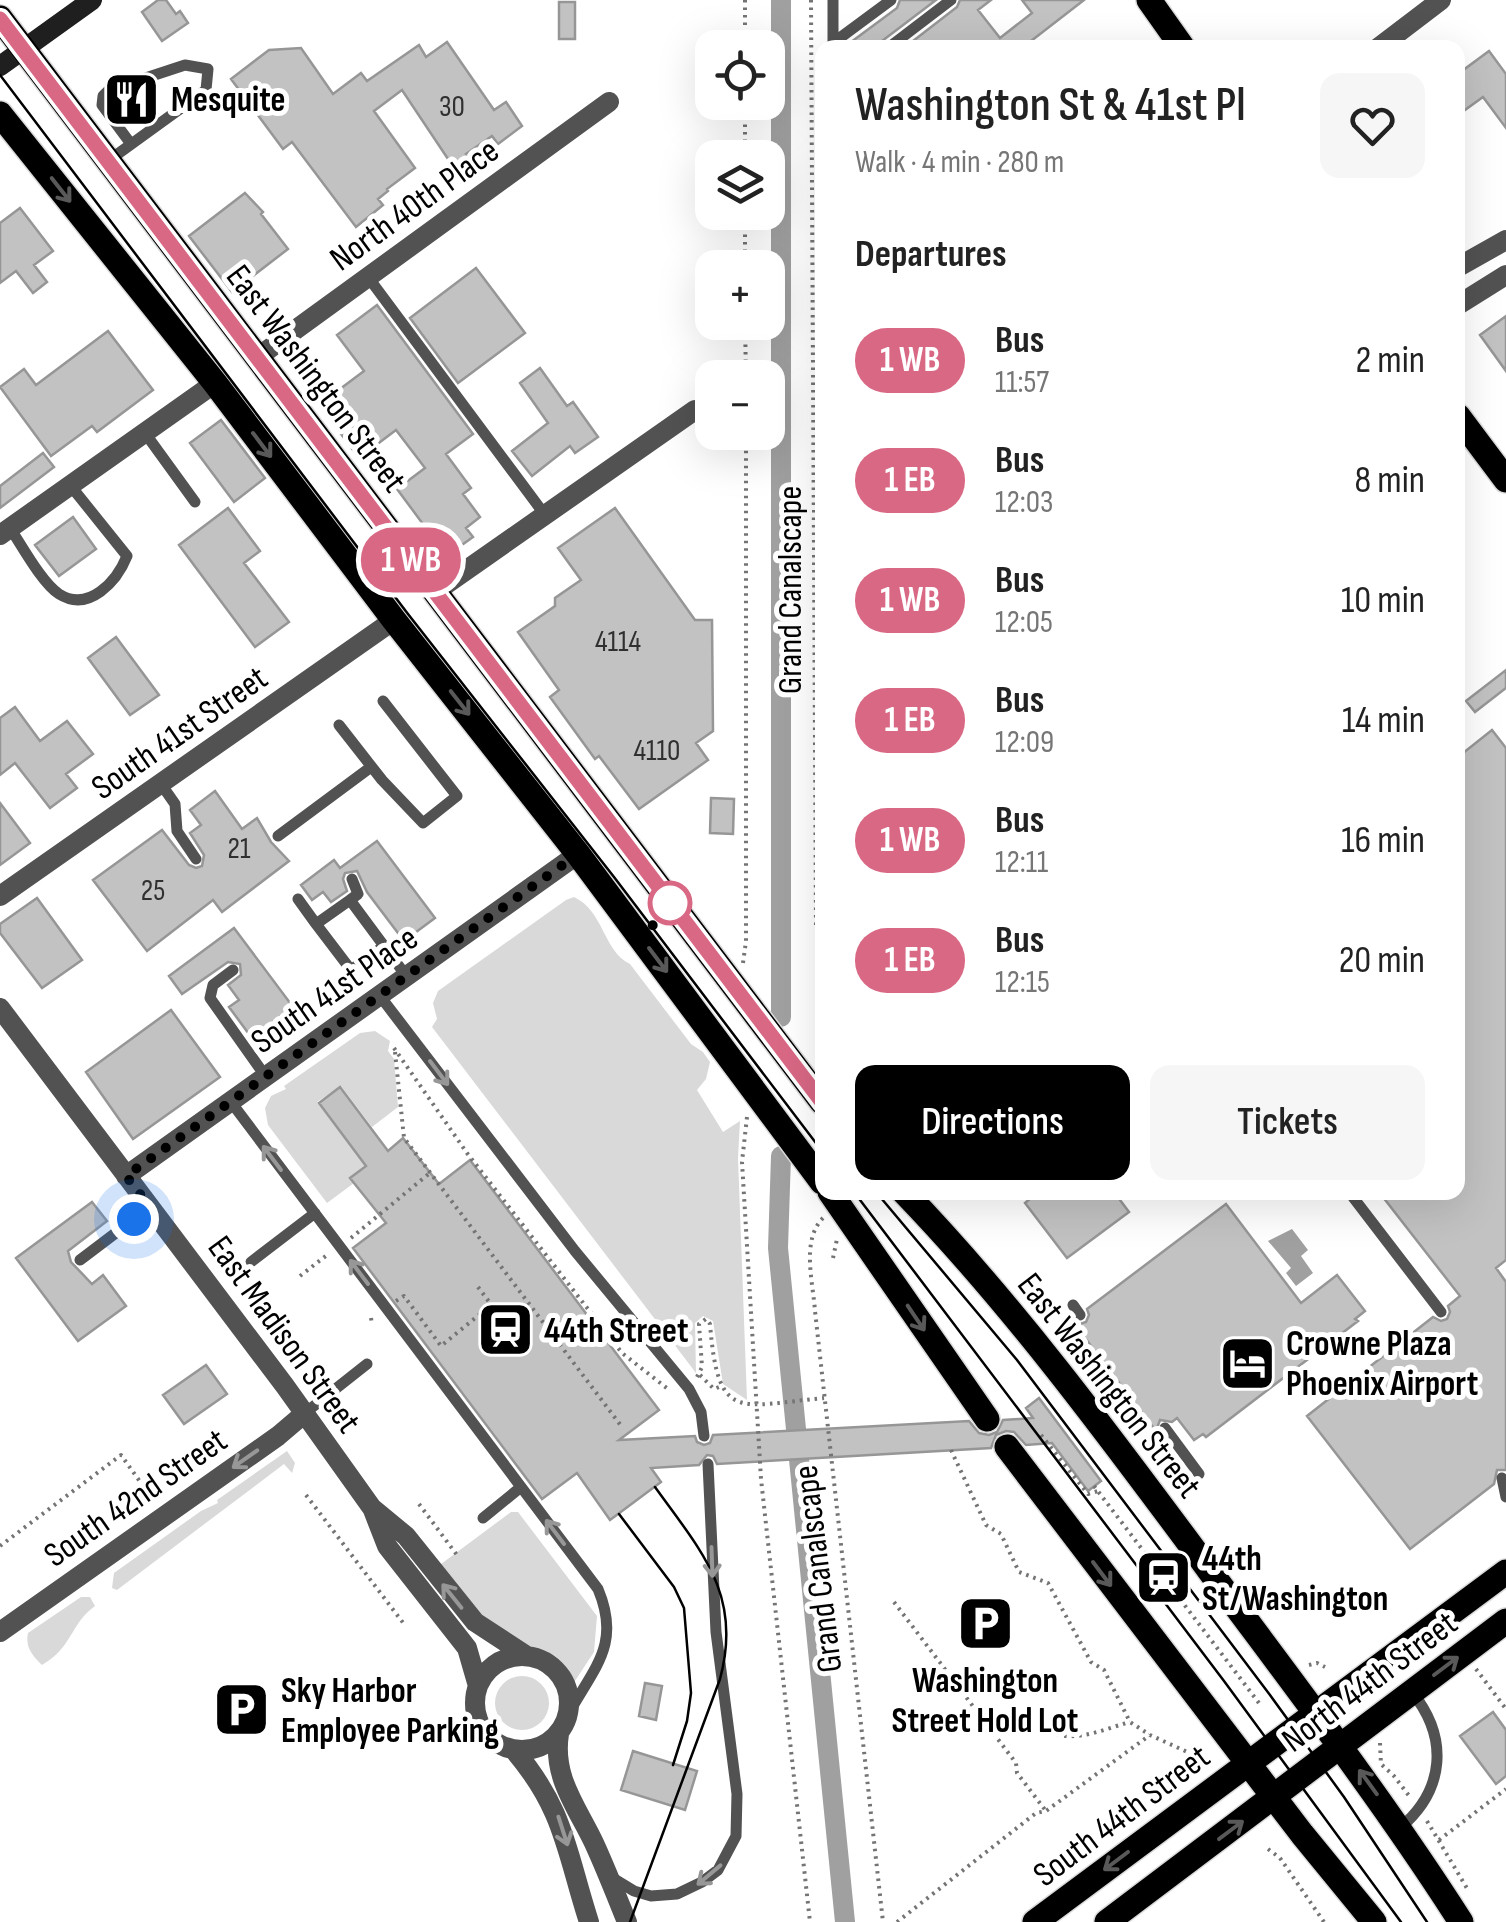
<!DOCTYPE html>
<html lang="en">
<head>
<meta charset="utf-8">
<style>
  :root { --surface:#fff; --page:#f6f6f6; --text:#222; --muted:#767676; --accent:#000 }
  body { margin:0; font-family:"Sofia Sans Condensed",sans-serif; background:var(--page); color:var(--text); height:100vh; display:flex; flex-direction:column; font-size:38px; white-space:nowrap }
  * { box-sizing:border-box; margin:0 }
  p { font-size:32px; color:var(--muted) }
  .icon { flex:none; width:55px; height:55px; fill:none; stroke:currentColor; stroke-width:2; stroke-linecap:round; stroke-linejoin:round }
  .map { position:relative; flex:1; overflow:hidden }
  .details { position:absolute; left:815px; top:40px; width:650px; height:1160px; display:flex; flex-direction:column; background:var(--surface); border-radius:20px; box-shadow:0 10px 40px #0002 }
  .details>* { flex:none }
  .badge { padding:0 20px; border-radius:32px; font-size:35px; line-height:65px }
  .fabs { position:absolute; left:695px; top:30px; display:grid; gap:20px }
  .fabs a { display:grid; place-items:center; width:90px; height:90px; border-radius:20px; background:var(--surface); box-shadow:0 10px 40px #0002; font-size:50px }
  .you { position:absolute; width:50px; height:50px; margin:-25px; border:8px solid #fff; border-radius:50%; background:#1a73e8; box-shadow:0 0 0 15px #1a73e833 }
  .map>.badge { position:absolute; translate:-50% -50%; box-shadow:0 0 0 5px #fff }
  h2 { padding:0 40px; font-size:38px; line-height:90px }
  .round { display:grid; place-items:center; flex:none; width:105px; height:105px; border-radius:20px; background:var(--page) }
  .headline { display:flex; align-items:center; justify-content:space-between; height:170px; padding:0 40px }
  h1 { font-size:48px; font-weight:600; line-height:75px }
  .primary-button { display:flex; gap:20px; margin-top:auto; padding:20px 40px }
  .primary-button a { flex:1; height:115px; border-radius:20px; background:var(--accent); color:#fff; font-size:40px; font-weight:600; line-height:115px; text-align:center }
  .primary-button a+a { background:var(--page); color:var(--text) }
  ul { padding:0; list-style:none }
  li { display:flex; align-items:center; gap:30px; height:120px; padding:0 40px }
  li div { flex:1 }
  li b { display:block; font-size:38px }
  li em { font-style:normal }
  li .badge { min-width:110px; font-weight:700; text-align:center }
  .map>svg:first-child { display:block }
</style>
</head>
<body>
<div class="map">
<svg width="1506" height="1922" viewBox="0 0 1506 1922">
  <rect width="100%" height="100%" fill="#fff"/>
  <!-- green -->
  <path fill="#d9d9d9" d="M574,897C604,911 603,951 630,964L691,1044L703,1052L710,1062L706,1079L697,1090L723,1132L740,1121L738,1158L747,1400L723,1384L713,1321L703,1316L695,1323L696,1373L432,1027L437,1019L433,1003L438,991L566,900Z
    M375,1031L390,1041L388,1051L394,1059L398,1107L372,1127L341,1086L317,1102L365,1165L350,1177L354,1183L327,1203L268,1125L265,1108L271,1096L286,1089L284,1086L360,1033Z
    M287,1451L295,1463L292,1473L284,1464L117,1590L112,1588L114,1573L201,1511L218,1503L217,1500Z
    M511,1512H518L597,1616L594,1652L573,1684C550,1647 538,1655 504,1636C475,1620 457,1592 437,1567Z
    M81,1597H90L95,1606C70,1624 73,1647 42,1665C32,1655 25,1647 28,1633Z
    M495 1703a27 27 0 1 1 54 0a27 27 0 1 1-54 0Z"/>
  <!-- water -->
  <path fill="#a0a0a0" d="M1292,1229L1308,1250L1301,1256L1313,1273L1296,1286L1286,1273L1291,1268L1268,1241Z"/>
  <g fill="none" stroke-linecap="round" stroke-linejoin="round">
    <!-- canal -->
    <path stroke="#a0a0a0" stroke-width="20" d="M781,1017V0
      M781,1156L778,1248L845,1922"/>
  </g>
  <!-- building -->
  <path fill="#c2c2c2" stroke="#969696" stroke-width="2.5" d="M158,0H166L176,14L180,11L188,23L162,41L142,12Z
    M900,0H936L882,41L879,48H843L897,8Z
    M960,0H991L978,10L1000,38L1032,13L1022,0H1084L1022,48H904L957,7Z
    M559,2H575V39H559Z
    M447,42L494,110L506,102L522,126L498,144L492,136L466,154L471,161L456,171L402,90L374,111L415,168L387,189L388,191L378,199L383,205L356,227L292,142L283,149L231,79L269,50L301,48L333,94L361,73L367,81L419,45L426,57Z
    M1489,51L1506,74V128L1483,97L1458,115V74Z
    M245,193L263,212L261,214L288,249L232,292L189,236Z
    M20,208L53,251L34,265L47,282L33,293L16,271L0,283V223Z
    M476,268L525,333L458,383L410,318Z
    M377,305L473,434L446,454L471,488L463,494L480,517L466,528L473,537L459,547L452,538L440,547L397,489L425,468L396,430L359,458L338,430L355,416L336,392L364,371L337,335Z
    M1506,316V371L1480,335Z
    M108,331L153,390L97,432L92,426L51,456L0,387L24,369L36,385Z
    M540,368L567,406L573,402L598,437L575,453L570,446L532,476L512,451L548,423L520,383Z
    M221,420L265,478L234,502L190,443Z
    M43,453L54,467L0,508V486Z
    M228,508L260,551L244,563L289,622L255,647L179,545Z
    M615,508L695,620H712L713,731L696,743L708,760L639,809L599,756L595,759L550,697L559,690L518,632L555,606V598L581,580L558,548Z
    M73,517L96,549L59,576L35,545Z
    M116,637L159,695L130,715L88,658Z
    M1506,670V688L1475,712L1466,701Z
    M15,707L40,741L67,721L93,754L66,774L77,788L50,808L15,763L0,775V718Z
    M1492,730L1506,748V1260L1496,1268L1506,1282V1470H1497L1494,1484L1410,1549L1307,1416L1433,1317L1441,1321L1447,1319L1450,1312L1448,1306L1460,1296L1379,1192H1458V757Z
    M215,791L242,829L257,818L271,842L289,861L222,912L213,900L147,951L93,880L162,830L189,865L196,868L202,866L204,855L190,833L201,825L190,810Z
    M711,798L734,799L733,834L710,833Z
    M0,803L30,843L0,865Z
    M377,841L435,918L404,941L367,892L357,871L345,873L343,879L347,891L331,902L323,892L312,900L301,885L334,860L340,868Z
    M37,898L82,960L42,988L0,933V924Z
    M234,928L302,1019L260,1049L229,1007L239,1000L228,985L241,975L240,964L228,962L182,994L169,976Z
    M171,1010L220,1077L133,1139L86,1072Z
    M340,1087L388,1151L403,1138L439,1184L470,1160L659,1410L619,1440L695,1436L697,1442L704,1445L710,1443L713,1435L969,1421L979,1433L989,1435L997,1432L1003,1420L1033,1418L1026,1408L1039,1398L1101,1481L1088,1491L1052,1443L1026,1445L1014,1432L1006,1431L996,1435L991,1448L717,1464L713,1456L707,1455L699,1465L651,1468L661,1482L610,1520L577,1473L542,1499L353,1248L386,1223L350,1178L366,1166L319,1103Z
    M1038,1192H1114L1129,1212L1067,1258L1025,1203Z
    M92,1202L107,1221L68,1251L71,1262L92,1284L103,1275L126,1306L78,1341L16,1258Z
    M1226,1204L1301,1303L1337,1275L1365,1311L1355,1319L1358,1321L1206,1437L1203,1434L1194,1440L1177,1418L1172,1422L1160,1420L1156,1431L1072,1321L1080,1324L1086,1322L1089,1315L1087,1309Z
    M206,1365L227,1394L184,1424L163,1395Z
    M645,1683L662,1686L656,1720L639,1716Z
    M1493,1712L1506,1730V1776L1496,1784L1460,1736Z
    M633,1751L697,1771L685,1810L621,1790Z"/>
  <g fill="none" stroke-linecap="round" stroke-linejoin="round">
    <defs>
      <path id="primary" d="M1149,0L1183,48
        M0,18L822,1102
        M0,114L215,383L394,620L578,854L822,1182
        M1458,416L1506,480
        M830,1192L987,1419
        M904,1192C1015,1307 1114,1442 1209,1570C1295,1686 1383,1800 1461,1922
        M1007,1447L1302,1834L1374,1922
        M1035,1922L1506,1572
        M1107,1922L1506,1621"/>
    </defs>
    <!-- primary casing -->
    <use href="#primary" stroke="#dbdbdb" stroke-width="28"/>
    <!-- path -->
    <path stroke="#747474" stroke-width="4" stroke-dasharray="2.5 5" stroke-linecap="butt" d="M745,0V48
      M811,0L816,927L822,938
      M745,102V158
      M128,116L153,97
      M745,212V268
      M745,322L746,378
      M743,963L746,941V432
      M394,1048L467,1153L622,1353L668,1389
      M395,1052L404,1138L622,1427
      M747,1117L742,1162L761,1479L810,1922
      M823,1218C801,1240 813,1282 815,1311L883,1922
      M351,1238L431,1172
      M833,1258L837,1239
      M300,1276L327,1255
      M478,1287L505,1323
      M396,1301L404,1296L441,1346L491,1305
      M371,1318L372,1324
      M505,1330L534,1309
      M700,1375L714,1389L719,1387
      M697,1377L702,1367L699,1324L706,1319L710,1324C718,1423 738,1406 824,1398
      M1041,1435L1088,1494L1098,1491
      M951,1450L986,1525L1001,1534L1019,1572L1048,1583L1091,1662L1104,1670L1130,1722L1150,1735L1194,1755
      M1094,1486L1259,1703
      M306,1495L404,1624
      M419,1504L457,1555
      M0,1546L121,1455L146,1490
      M894,1602L1016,1763L1017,1773L1046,1811
      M1309,1665L1317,1663L1325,1667
      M1476,1669L1506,1709
      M408,1721L423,1742
      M1039,1721C1061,1750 1100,1730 1130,1722
      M1380,1743L1381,1764L1394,1776L1410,1797
      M1427,1821L1468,1890
      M1439,1840L1506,1789
      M1268,1849L1280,1858L1324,1922
      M897,1922L1036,1813L1046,1811L1150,1735"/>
    <!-- service -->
    <path stroke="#525252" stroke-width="11" d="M833,0V48
      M833,43L891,0
      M888,48L951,0
      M108,161L206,90L208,69L185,65L109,90L103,96L102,105L131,144
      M368,277L545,515
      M145,433L195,502
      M10,528C22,546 42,583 59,594C89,613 117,581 127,556L70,485
      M339,725L382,780L423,823L457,796L383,701
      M161,784L175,804L177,831L196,859
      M278,836L371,767
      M298,899L316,924
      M350,900L358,894L352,879
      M384,946L351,970L316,924L350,900L407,977
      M233,970L213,985L210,998L266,1077
      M380,996L575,1251L689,1389L701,1412L704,1436
      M231,1102L598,1589C621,1644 595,1666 569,1713
      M1349,1192L1441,1312
      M80,1260L150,1207
      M251,1262L315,1213
      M1073,1305L1080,1315
      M305,1413L367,1364
      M1165,1428L1199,1474
      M1502,1478L1506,1497
      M483,1518L521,1487
      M1400,1828C1445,1790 1449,1738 1412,1692
      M611,1877L634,1891L651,1896L677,1894L702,1882L718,1870L736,1836L737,1794L716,1632L708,1464"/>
    <!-- minor -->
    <path stroke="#525252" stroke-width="20" d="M1378,48L1441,0
      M1458,267L1506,240
      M1458,305L1506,275
      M258,357L609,102
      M0,535L215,383
      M435,592L695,410
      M0,896L394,620
      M0,1008L285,1386L372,1508L406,1536L475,1622L527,1656
      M126,1176L578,854
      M373,1510L387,1546L467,1648L478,1686
      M0,1632L278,1436L305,1413
      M475 1703a47 47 0 1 1 94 0a47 47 0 1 1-94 0Z
      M559,1734C552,1777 577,1807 594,1843C606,1869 616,1895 627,1922
      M514,1750C565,1810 566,1851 589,1922"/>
    <!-- secondary -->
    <path stroke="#1f1f1f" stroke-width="20" d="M0,66L92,0"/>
    <!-- primary -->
    <use href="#primary" stroke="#000" stroke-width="25"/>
    <!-- tram -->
    <path stroke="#000" stroke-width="2.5" d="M0,75L408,614L614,877L822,1151
      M854,1192L1224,1681L1401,1922
      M876,1192L1017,1360L1270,1695L1344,1797L1427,1922
      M619,1514L674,1587L684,1608L691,1693L687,1721L673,1765
      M630,1922L720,1679C743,1595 701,1551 655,1487"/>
  </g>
  <!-- one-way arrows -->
  <defs><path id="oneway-shaft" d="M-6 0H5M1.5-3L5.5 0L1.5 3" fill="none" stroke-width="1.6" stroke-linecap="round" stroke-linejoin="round" transform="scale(2.5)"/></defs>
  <g stroke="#595959">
    <use href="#oneway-shaft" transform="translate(61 190) rotate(52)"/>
    <use href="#oneway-shaft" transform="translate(262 445) rotate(53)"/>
    <use href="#oneway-shaft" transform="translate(460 703) rotate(52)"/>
    <use href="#oneway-shaft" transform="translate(658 960) rotate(53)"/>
    <use href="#oneway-shaft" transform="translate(916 1318) rotate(56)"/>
    <use href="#oneway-shaft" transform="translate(1102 1574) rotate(53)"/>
    <use href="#oneway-shaft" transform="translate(1446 1666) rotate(-37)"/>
    <use href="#oneway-shaft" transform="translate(1368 1782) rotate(-126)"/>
    <use href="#oneway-shaft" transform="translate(1231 1830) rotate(-37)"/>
    <use href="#oneway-shaft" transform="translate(1116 1861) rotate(143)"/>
  </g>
  <g stroke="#979797">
    <use href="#oneway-shaft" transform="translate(439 1073) rotate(53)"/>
    <use href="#oneway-shaft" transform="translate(272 1158) rotate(-127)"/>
    <use href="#oneway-shaft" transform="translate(359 1272) rotate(-127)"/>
    <use href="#oneway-shaft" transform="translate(245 1459) rotate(145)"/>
    <use href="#oneway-shaft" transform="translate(555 1532) rotate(-127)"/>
    <use href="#oneway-shaft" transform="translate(712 1562) rotate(88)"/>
    <use href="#oneway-shaft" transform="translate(452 1596) rotate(-129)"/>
    <use href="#oneway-shaft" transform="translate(563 1831) rotate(72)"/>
    <use href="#oneway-shaft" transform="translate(709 1875) rotate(140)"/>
  </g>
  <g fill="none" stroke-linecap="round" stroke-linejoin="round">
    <defs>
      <path id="line" d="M0,19L822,1102"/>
    </defs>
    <!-- line casing -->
    <use href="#line" stroke="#fff" stroke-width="22"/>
    <!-- line -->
    <use href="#line" stroke="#d96885" stroke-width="15"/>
    <!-- walk -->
    <path stroke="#000" stroke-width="10" stroke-dasharray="0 18" d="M134,1219L150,1207L126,1176L578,854L642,939L670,903"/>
  </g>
  <!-- icons -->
  <defs>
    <symbol id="restaurant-square" viewBox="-11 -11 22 22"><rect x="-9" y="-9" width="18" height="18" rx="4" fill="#000" stroke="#fff"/><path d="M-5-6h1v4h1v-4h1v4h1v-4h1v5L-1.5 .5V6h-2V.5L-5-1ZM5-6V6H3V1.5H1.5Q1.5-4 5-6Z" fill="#fff"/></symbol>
    <symbol id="station-square" viewBox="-11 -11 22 22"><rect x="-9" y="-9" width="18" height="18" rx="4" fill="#000" stroke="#fff"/><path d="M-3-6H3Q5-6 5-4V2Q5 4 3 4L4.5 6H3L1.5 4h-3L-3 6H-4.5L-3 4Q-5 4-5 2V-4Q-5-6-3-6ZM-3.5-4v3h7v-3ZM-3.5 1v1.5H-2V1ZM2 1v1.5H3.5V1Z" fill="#fff"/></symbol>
    <symbol id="hotel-square" viewBox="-11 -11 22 22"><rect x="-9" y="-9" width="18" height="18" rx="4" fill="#000" stroke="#fff"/><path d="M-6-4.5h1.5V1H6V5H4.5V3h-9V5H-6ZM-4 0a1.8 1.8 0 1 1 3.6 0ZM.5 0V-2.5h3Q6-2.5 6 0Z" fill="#fff"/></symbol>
    <symbol id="parking-square" viewBox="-11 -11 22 22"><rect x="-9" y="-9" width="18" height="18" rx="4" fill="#000" stroke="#fff"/><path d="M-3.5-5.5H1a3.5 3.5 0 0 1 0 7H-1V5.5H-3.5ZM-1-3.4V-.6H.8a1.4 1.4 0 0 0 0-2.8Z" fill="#fff"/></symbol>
  </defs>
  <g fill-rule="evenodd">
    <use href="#restaurant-square" x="100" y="68" width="63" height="63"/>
    <use href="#station-square" x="474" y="1298" width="63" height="63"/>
    <use href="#hotel-square" x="1216" y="1332" width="63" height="63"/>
    <use href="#station-square" x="1132" y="1546" width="63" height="63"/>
    <use href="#parking-square" x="954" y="1592" width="63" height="63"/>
    <use href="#parking-square" x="210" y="1678" width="63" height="63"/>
  </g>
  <!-- markers -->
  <circle fill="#fff" stroke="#d96885" stroke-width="5" cx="670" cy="903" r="20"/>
  <g text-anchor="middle" stroke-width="10" stroke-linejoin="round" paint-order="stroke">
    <!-- number labels -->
    <g font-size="30" fill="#303030">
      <text x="452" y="116">30</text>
      <text x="618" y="651">4114</text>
      <text x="657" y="760">4110</text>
      <text x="239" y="858">21</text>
      <text x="153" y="900">25</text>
    </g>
    <!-- poi labels -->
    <g font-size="35" font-weight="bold" fill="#000" stroke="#fff" text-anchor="start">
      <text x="171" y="111">Mesquite</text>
      <text x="544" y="1342">44th Street</text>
      <text x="1286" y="1355">Crowne Plaza<tspan x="1286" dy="40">Phoenix Airport</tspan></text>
      <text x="1202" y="1570">44th<tspan x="1202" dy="40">St/Washington</tspan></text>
      <text x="985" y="1692" text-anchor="middle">Washington<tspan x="985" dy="40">Street Hold Lot</tspan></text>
      <text x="281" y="1702">Sky Harbor<tspan x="281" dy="40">Employee Parking</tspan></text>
    </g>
    <!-- street labels -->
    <g font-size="35" fill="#000" stroke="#fff">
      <text transform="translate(414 204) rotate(-36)" y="12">North 40th Place</text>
      <text transform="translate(317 378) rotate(53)" y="12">East Washington Street</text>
      <text transform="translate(789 590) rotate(-90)" y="12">Grand Canalscape</text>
      <text transform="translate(179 732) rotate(-35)" y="12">South 41st Street</text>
      <text transform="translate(334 989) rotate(-35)" y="12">South 41st Place</text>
      <text transform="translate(285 1334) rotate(54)" y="12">East Madison Street</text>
      <text transform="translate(1110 1385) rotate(52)" y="12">East Washington Street</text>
      <text transform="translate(135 1497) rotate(-35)" y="12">South 42nd Street</text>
      <text transform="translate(817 1569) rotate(-97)" y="12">Grand Canalscape</text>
      <text transform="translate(1369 1681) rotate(-37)" y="12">North 44th Street</text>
      <text transform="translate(1121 1815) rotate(-37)" y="12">South 44th Street</text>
    </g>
  </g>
</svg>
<div class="fabs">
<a><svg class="icon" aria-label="locate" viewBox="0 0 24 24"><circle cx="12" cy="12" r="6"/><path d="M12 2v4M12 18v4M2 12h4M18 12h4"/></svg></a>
<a><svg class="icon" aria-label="layers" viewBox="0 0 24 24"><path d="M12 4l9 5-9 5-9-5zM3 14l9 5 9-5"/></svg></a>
<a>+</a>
<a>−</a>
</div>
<div class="you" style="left:134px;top:1219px"></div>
<b class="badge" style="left:411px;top:560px;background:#d96885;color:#fff">1 WB</b>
<section class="details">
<div class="headline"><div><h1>Washington St &amp; 41st Pl</h1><p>Walk · 4 min · 280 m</p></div><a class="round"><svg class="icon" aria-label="heart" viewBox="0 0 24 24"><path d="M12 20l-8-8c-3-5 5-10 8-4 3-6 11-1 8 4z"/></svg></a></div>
<h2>Departures</h2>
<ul>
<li><span class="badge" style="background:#d96885;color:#fff">1 WB</span><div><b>Bus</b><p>11:57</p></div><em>2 min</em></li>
<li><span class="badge" style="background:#d96885;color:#fff">1 EB</span><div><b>Bus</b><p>12:03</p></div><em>8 min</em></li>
<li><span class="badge" style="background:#d96885;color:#fff">1 WB</span><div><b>Bus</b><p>12:05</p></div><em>10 min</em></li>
<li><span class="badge" style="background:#d96885;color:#fff">1 EB</span><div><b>Bus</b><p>12:09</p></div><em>14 min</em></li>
<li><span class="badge" style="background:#d96885;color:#fff">1 WB</span><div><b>Bus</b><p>12:11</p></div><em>16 min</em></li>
<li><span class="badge" style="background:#d96885;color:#fff">1 EB</span><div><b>Bus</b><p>12:15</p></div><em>20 min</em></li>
</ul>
<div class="primary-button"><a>Directions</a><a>Tickets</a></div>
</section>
</div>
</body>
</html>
